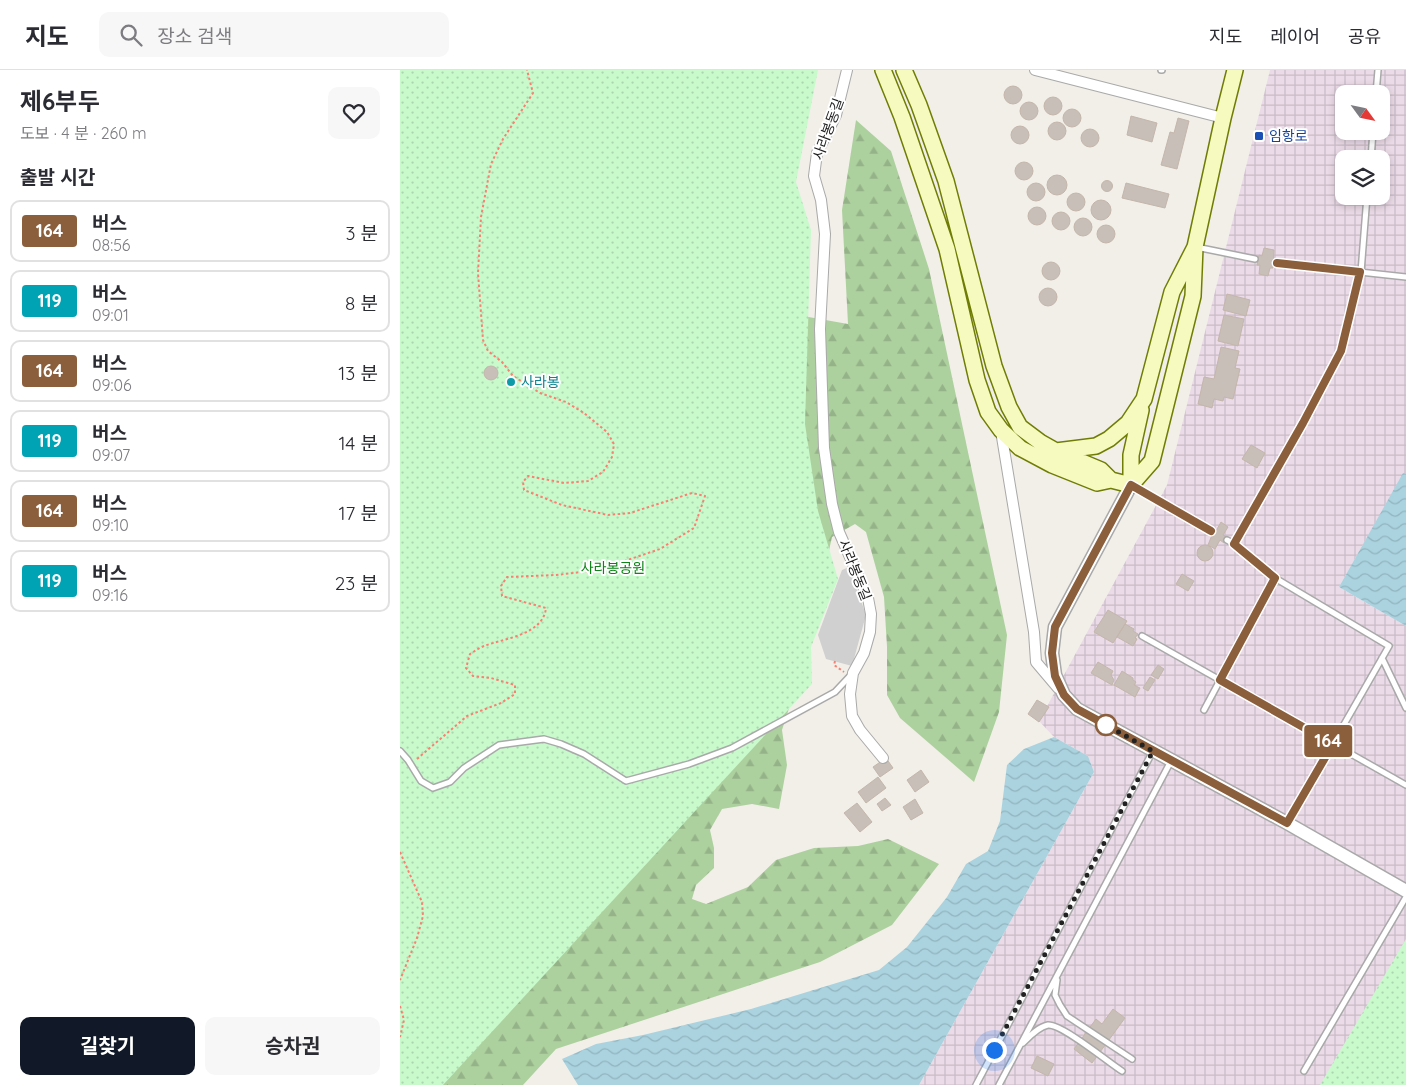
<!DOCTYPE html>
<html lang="ko">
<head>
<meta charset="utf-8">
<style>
  :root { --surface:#fff; --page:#f7f7f7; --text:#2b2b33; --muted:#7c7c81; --line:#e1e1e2; --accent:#111827 }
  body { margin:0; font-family:Quicksand,"Noto Sans KR",sans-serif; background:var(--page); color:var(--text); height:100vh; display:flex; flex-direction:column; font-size:19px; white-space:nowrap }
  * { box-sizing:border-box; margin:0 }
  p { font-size:16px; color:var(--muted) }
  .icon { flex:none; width:28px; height:28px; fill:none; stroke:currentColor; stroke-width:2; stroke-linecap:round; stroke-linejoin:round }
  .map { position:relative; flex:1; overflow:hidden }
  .details { display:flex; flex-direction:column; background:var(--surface); width:400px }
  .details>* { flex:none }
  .badge { padding:0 10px; border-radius:4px; font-size:18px; line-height:32px }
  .needle { width:32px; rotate:123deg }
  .tools { position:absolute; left:935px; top:15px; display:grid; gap:10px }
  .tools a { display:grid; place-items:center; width:55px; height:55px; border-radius:10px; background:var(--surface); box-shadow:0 2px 8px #0003; font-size:25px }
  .you { position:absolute; width:25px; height:25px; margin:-12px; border:4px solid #fff; border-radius:50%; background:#1a73e8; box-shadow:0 0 0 8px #1a73e833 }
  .map>.badge { position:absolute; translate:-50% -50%; box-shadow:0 0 0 2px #fff }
  h2 { padding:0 20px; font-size:19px; line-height:45px }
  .round { display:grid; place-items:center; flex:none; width:52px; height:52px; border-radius:10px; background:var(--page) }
  .summary { display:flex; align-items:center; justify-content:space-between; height:85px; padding:0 20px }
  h1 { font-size:24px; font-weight:700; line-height:38px }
  .cta { display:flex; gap:10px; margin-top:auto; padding:10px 20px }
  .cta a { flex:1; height:58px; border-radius:10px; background:var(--accent); color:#fff; font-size:20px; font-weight:700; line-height:58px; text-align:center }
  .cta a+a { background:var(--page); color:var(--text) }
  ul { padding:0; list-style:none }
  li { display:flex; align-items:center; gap:15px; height:62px; margin:0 10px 8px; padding:0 10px; border:2px solid var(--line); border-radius:10px }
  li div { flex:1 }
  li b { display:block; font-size:19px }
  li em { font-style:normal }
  li .badge { min-width:55px; font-weight:700; text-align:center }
  header { display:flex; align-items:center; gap:30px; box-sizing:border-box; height:70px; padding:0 25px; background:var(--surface); border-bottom:1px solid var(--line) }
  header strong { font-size:24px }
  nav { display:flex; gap:28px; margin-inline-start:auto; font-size:18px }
  .search { width:350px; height:45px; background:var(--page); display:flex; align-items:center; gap:12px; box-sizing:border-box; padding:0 18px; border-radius:10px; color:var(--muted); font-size:19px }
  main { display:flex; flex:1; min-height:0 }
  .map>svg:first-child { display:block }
</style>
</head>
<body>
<header>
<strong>지도</strong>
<div class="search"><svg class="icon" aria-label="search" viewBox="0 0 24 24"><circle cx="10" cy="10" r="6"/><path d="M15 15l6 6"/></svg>장소 검색</div>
<nav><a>지도</a><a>레이어</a><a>공유</a></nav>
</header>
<main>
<section class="details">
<div class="summary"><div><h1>제6부두</h1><p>도보 · 4 분 · 260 m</p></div><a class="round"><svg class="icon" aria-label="heart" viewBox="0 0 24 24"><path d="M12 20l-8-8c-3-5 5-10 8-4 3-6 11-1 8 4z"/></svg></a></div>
<h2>출발 시간</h2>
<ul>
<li><span class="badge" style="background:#8b5e3c;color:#fff">164</span><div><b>버스</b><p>08:56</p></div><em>3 분</em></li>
<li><span class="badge" style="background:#00a3b4;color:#fff">119</span><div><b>버스</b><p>09:01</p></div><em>8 분</em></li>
<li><span class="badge" style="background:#8b5e3c;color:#fff">164</span><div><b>버스</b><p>09:06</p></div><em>13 분</em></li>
<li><span class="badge" style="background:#00a3b4;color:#fff">119</span><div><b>버스</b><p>09:07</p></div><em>14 분</em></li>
<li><span class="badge" style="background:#8b5e3c;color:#fff">164</span><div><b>버스</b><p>09:10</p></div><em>17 분</em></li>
<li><span class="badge" style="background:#00a3b4;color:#fff">119</span><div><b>버스</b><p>09:16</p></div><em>23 분</em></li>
</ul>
<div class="cta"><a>길찾기</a><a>승차권</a></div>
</section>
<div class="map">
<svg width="1006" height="1015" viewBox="0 0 1006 1015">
  <defs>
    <pattern id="industrial-grid" width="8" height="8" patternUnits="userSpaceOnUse" patternTransform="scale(1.25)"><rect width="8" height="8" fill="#ebdbe8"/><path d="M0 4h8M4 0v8" fill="none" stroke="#c9bcc7"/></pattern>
    <pattern id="forest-firs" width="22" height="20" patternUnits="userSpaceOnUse" patternTransform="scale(1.25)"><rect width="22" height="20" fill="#add19e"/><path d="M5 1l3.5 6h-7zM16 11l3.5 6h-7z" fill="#95b388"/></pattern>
    <pattern id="park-dots" width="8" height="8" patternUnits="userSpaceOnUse" patternTransform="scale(1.25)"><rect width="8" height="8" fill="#c8facc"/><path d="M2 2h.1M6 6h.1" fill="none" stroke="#acd6af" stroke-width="1.8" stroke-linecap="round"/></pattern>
    <pattern id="water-waves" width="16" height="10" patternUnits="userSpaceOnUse" patternTransform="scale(1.25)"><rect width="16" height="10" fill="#aad3df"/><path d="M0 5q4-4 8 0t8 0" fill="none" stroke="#92b5bf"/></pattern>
  </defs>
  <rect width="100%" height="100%" fill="#f2efe9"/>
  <!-- industrial -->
  <path fill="url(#industrial-grid)" fill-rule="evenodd" d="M870,0H1006V404H1003L939,517L1006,556V1015H519L694,702L688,686L654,667L639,651L767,415ZM944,24H981V61H944ZM944,89H981V126H944Z"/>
  <!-- religious -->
  <path fill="#d0d0d0" d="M449,497L466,545L452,596L426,589L418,565L442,500Z"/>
  <!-- forest -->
  <path fill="url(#forest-firs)" d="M0,0L346,236L448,254L442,140L456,50L491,81L529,199L607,565L599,642L574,712L500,648L487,625V577L484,527L466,462L455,454L432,467L404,592L382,660L387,695L379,739L352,734L322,739L310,760L314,778V798L296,815L292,829L306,834L348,817L376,790L414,778L458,776L488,769L539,794L492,855L420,892L156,979L123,1015H0Z"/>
  <!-- park -->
  <path fill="url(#park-dots)" d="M0,0H418L396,112L411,160L405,354L418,441L438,509L411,577L412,614L43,1015H0Z
    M1006,869V1015H920Z"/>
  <!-- water -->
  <path fill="url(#water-waves)" d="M1003,403L1006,404V556L939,517Z
    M654,667L688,686L694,702L519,1015H178L162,989L196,974L243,965L351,939L479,900L507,877L547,827L566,794L588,781L600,751L607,695L624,679Z"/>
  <!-- building -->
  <path fill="#c7bfb8" stroke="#c4b6ab" d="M604 25a9 9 0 1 1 18 0a9 9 0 1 1-18 0Z
    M644 36a9 9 0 1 1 18 0a9 9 0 1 1-18 0Z
    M620 41a9 9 0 1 1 18 0a9 9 0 1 1-18 0Z
    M663 48a9 9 0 1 1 18 0a9 9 0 1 1-18 0Z
    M731,46L757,53L752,72L727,65Z
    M778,48L789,51L777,99L761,95L770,62L774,63Z
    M648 61a9 9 0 1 1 18 0a9 9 0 1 1-18 0Z
    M611 65a9 9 0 1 1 18 0a9 9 0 1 1-18 0Z
    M681 68a9 9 0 1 1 18 0a9 9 0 1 1-18 0Z
    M615 101a9 9 0 1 1 18 0a9 9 0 1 1-18 0Z
    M647 115a10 10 0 1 1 20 0a10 10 0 1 1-20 0Z
    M701.5 116a5.5 5.5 0 1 1 11 0a5.5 5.5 0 1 1-11 0Z
    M627 122a9 9 0 1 1 18 0a9 9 0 1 1-18 0Z
    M726,113L769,124L765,138L722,128Z
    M667 132a9 9 0 1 1 18 0a9 9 0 1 1-18 0Z
    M691 140a10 10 0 1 1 20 0a10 10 0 1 1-20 0Z
    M628 146a9 9 0 1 1 18 0a9 9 0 1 1-18 0Z
    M652 151a9 9 0 1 1 18 0a9 9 0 1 1-18 0Z
    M674 157a9 9 0 1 1 18 0a9 9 0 1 1-18 0Z
    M697 164a9 9 0 1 1 18 0a9 9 0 1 1-18 0Z
    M864,178L874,180L873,198H870L868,206L859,204L860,195H857L859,185L862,186Z
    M642 201a9 9 0 1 1 18 0a9 9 0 1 1-18 0Z
    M639 227a9 9 0 1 1 18 0a9 9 0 1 1-18 0Z
    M827,224L850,230L846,246L823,240Z
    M824,245L844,249L838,276L818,271Z
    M821,277L839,281L835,298L840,299L833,329L824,327L823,331L814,329L812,338L798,334L804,307L814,309Z
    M84 303a7 7 0 1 1 14 0a7 7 0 1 1-14 0Z
    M851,375L865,383L857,398L842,389Z
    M821,452L828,457L823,465L827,467L824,473L820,470L815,479L808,475L814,460L816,461Z
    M797 483a8 8 0 1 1 16 0a8 8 0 1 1-16 0Z
    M782,504L794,511L788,521L776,514Z
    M708,540L727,551L713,573L694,562Z
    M725,554L734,559L733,561L738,564L735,568L737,569L733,576L717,567Z
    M698,592L713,601L711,605L714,610L712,615L691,603Z
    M758,595L764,599L758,609L751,605Z
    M722,601L733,608V610L736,612L734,615L740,618L735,627L714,615Z
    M750,607L755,610L748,621L743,618Z
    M637,630L649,637L639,652L628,644Z
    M486,688L493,698L480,707L473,697Z
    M521,700L529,712L515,722L507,710Z
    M478,707L486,718L466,733L458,722Z
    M485,728L491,735L482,741L477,734Z
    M515,729L523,743L511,750L503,737Z
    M457,733L472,752L460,762L444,743Z
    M713,939L725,948L692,993L674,979L696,949L702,954Z
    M637,986L654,994L648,1006L631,998Z"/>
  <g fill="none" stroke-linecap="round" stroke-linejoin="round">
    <defs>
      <path id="service" d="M761,0H762
        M976,24L978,0
        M971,89L973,61
        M796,177L855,189
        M877,193L1006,207
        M733,417L811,461
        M827,470L834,474L875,508L989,576L888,752
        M834,474L903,353L941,281L961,202L967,126
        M742,566L1006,715
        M982,588L1006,638
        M804,640L875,508
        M0,681L8,690L21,711L33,718L50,712L64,698L99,675L144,669L161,674L184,684L226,711L289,694L332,678L435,622L451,605
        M657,910L655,925L660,935L667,946L732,989
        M623,973C629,967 638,957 648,955C662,954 708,992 722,1001
        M904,1001L1006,827
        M576,1015L753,681
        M599,1015L771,691"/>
      <path id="minor" d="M447,0L436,45L417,83L414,106L421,130L425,164L420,259L424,378L432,434L439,462L468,528L471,544L470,562L464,583L453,603L450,624L452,646L460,660L483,688
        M635,0L823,48
        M601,361L634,562L636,592L658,618"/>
      <path id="tertiary" d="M731,415L655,557L652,583L655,605L664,625L677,639L887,753L1006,821"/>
      <path id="secondary" d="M483,0L502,47L547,179L577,310L588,342L601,360L620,378L652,395L697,413L711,410L731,415
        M504,0L519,35L546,111L594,296L609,337L620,357L640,372L656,381L696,376L709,369L728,353L744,329L772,222L795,177
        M658,382L701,400L711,410
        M731,415L752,391L793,226L795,177L823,48L835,0
        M731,415V385L741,340"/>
    </defs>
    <!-- service casing -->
    <use href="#service" stroke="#a9a9a9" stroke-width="8"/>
    <!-- minor casing -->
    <use href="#minor" stroke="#a9a9a9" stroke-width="12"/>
    <!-- tertiary casing -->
    <use href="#tertiary" stroke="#a9a9a9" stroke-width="15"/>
    <!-- secondary casing -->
    <use href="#secondary" stroke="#707d05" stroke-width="18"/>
    <!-- path -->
    <path stroke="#fa8072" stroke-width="2" stroke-dasharray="2.5 2.5" stroke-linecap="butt" d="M435,591L434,595L444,602
      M17,689L67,646L101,633L115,624V615L91,608L73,606L66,598L70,584C75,581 79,578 84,576C105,568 143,565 146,538L102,526L101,516L107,507L156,505L198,500L260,479L294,458L305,426L292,423L230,443L208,445L162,435L124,420L123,412L128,406L164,413L188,411L203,402L212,387L214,374L207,362L184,343L166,332L140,323L113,306L102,292L88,281L83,270L78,203L81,147L91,94L103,69L133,23L127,0
      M0,782L22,832L23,846L17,868L0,910
      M0,936L4,950L0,967"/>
    <!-- service -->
    <use href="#service" stroke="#fff" stroke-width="5"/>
    <!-- minor -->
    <use href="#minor" stroke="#fff" stroke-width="10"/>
    <!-- tertiary -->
    <use href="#tertiary" stroke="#fff" stroke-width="12"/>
    <!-- secondary -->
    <use href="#secondary" stroke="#f7fabf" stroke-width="15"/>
  </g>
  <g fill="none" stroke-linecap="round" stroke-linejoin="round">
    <defs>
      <path id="line" d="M811,461L731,415L655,557L652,583L655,606L664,625L677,639L887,753L933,674L820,610L875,508L834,474L903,353L941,281L960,202L877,193"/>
    </defs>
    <!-- line casing -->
    <use href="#line" stroke="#fff" stroke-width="11"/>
    <!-- line -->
    <use href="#line" stroke="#8b5e3c" stroke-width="8"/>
    <!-- walk -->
    <path stroke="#222" stroke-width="5" stroke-dasharray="0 9" d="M594,980L753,681L706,655"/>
  </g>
  <!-- markers -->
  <rect fill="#1a4fb4" stroke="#fff" stroke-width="2" x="854" y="61" width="10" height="10" rx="2.5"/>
  <circle fill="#0f9aa8" stroke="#fff" stroke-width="2" cx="111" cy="312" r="5"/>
  <circle fill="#fff" stroke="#8b5e3c" stroke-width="2.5" cx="706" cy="655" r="10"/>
  <g text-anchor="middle" stroke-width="4" stroke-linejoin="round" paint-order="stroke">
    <!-- street labels -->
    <g font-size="14" fill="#222" stroke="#fff">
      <text transform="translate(428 59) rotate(-70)" y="5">사라봉동길</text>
      <text transform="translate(455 500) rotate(68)" y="5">사라봉동길</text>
    </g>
    <!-- transit labels -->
    <g font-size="14" fill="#164399" stroke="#fff" text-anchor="start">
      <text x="869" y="71">임항로</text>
    </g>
    <!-- culture labels -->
    <g font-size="14" fill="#0d838f" stroke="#fff" text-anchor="start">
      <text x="121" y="317">사라봉</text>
    </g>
    <!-- park labels -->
    <g font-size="14" fill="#0c8416" stroke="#fff">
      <text x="213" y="503">사라봉공원</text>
    </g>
  </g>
</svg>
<div class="tools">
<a><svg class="needle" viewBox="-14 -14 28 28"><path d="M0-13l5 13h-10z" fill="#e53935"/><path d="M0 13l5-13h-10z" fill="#7c7c81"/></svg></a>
<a><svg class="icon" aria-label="layers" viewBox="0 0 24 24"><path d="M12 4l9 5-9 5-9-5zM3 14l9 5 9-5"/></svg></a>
</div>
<div class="you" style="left:594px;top:980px"></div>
<b class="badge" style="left:928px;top:671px;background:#8b5e3c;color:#fff">164</b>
</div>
</main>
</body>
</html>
